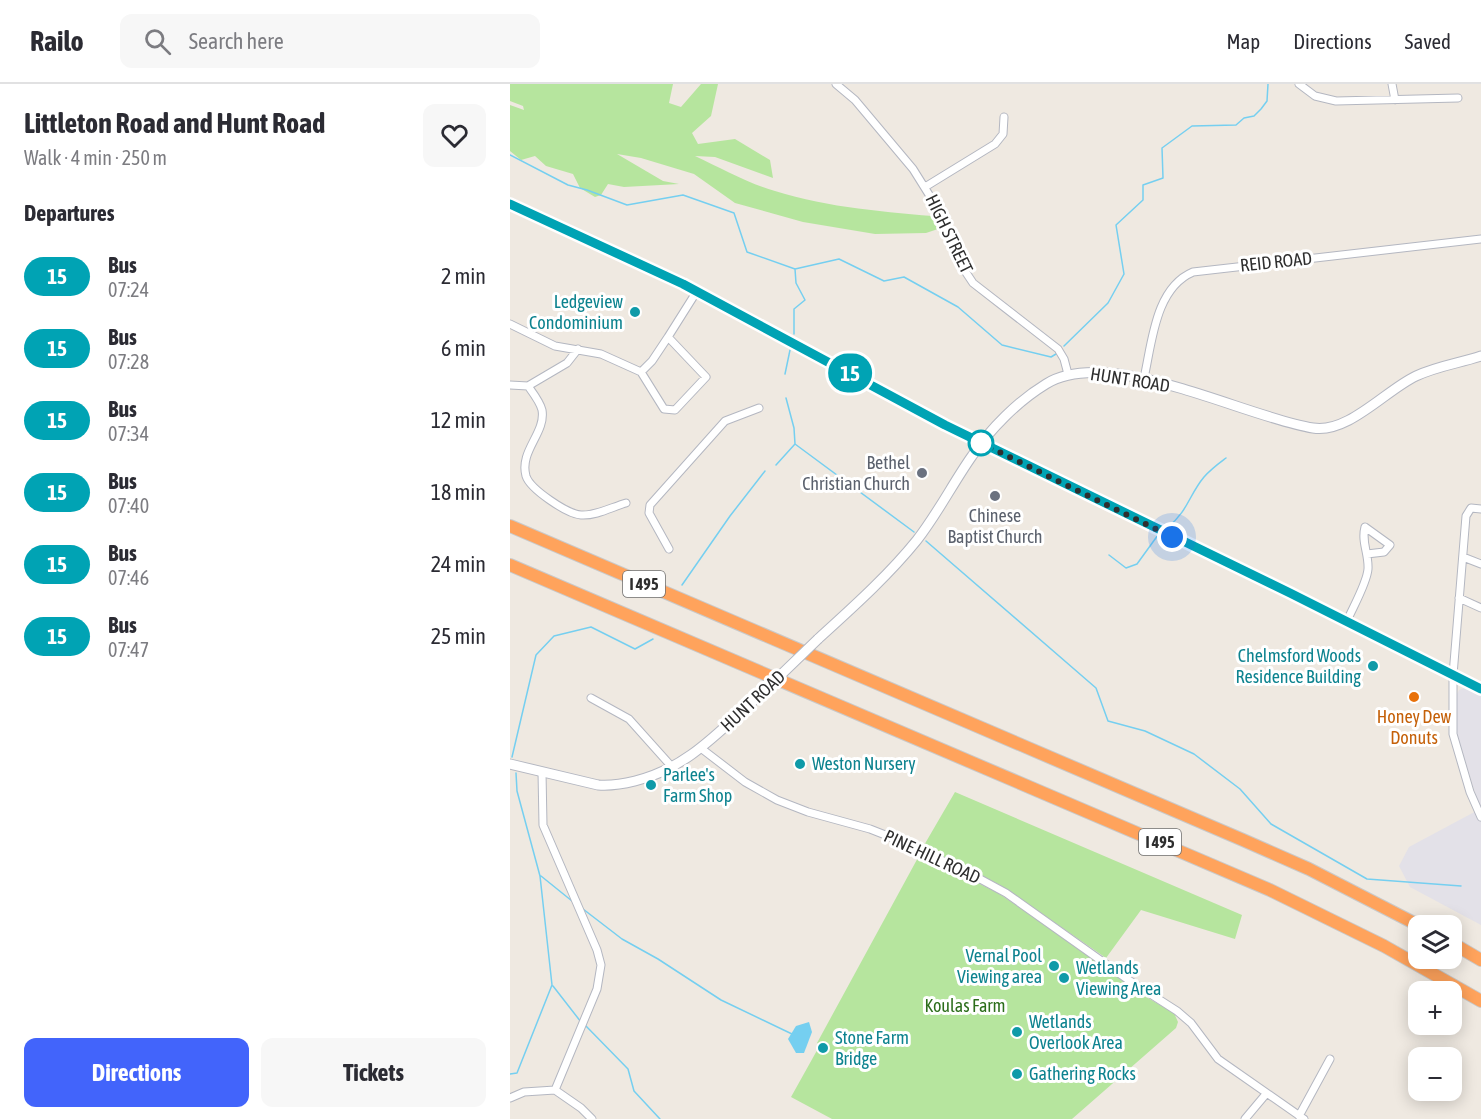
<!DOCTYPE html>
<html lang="en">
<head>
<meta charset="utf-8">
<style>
  :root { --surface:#fff; --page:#f7f7f7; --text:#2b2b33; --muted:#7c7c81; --line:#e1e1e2; --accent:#4264fb }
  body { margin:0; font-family:"Asap Condensed",sans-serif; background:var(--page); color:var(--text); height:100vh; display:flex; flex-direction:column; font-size:22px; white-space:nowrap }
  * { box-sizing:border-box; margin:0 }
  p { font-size:20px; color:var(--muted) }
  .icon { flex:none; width:33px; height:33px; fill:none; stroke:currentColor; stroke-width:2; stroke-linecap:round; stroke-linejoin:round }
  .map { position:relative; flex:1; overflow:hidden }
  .sheet { display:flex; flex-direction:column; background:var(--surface); width:510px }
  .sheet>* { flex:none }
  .badge { padding:0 12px; border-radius:20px; font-size:21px; line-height:39px }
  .buttons { position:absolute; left:898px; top:831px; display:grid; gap:12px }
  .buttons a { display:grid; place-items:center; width:54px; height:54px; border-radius:12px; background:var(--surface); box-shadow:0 3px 15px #0003; font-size:30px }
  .you { position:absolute; width:30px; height:30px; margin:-15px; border:4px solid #fff; border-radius:50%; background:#1a73e8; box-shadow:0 0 0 9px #1a73e833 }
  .map>.badge { position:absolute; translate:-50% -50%; box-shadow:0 0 0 3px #fff }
  h2 { padding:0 24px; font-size:22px; line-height:54px }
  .round { display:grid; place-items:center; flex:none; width:63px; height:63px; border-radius:12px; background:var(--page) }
  .summary { display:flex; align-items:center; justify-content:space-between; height:102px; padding:0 24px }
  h1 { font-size:28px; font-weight:700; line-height:45px }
  .button { display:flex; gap:12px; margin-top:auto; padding:12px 24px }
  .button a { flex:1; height:69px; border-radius:12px; background:var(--accent); color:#fff; font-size:24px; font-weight:700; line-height:69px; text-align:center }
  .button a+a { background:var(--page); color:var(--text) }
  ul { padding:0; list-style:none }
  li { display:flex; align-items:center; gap:18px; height:72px; padding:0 24px }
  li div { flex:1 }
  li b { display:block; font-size:22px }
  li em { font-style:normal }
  li .badge { min-width:66px; font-weight:700; text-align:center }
  header { display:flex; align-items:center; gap:36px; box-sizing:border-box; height:84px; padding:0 30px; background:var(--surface); border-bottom:2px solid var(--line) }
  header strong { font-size:28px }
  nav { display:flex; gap:33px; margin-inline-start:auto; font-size:21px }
  .search { width:420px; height:54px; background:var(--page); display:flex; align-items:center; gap:15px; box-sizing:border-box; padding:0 21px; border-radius:12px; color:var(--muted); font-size:22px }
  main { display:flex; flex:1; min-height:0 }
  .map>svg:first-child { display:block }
</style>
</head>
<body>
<header>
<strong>Railo</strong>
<div class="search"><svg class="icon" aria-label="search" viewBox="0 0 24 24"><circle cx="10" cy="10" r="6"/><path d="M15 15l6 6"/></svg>Search here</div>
<nav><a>Map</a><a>Directions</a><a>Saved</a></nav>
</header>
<main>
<section class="sheet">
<div class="summary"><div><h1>Littleton Road and Hunt Road</h1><p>Walk · 4 min · 250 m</p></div><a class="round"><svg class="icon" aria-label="heart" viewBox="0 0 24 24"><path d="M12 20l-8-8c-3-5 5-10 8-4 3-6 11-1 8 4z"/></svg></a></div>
<h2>Departures</h2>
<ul>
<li><span class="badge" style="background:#00a3b4;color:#fff">15</span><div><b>Bus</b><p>07:24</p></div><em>2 min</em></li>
<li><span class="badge" style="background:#00a3b4;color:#fff">15</span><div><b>Bus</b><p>07:28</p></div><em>6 min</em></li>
<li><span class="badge" style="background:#00a3b4;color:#fff">15</span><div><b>Bus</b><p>07:34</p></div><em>12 min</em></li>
<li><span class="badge" style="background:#00a3b4;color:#fff">15</span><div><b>Bus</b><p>07:40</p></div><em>18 min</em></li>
<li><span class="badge" style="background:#00a3b4;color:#fff">15</span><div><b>Bus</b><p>07:46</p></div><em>24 min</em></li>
<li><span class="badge" style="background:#00a3b4;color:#fff">15</span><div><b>Bus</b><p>07:47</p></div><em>25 min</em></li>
</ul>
<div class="button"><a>Directions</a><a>Tickets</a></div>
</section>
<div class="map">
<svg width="971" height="1035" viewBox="0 0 971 1035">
  <rect width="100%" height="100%" fill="#efe9e1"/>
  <!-- industrial -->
  <path fill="#e3e1e8" d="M954,604H961L971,609V841L900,803L889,782L899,763L970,725L947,650L946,612L949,606Z"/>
  <!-- green -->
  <path fill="#b6e59e" d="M0,0H163L159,19L171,23L191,0H208L201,32L182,49L188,60L225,55L260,76L263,94L205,73L185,72C211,84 237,99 265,107C319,124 377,128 433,133L437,142L416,149L365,150L293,138L225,119L184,90L131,74L107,70L153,97L169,100L114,103L98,100L91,111L85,113L70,104L63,90L36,82L25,72L11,76L0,67V21L14,26L13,22L0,17Z
    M445,708L732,831L725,855L631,826L596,874L490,801L413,763Z
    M410,770L488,809L563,859L631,910L664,929L668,938L666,944L562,1035H322L281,1013L310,961L307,959Z"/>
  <!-- water -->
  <path fill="#75cff0" d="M299,938L302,948L294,969H286L278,955L286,942Z"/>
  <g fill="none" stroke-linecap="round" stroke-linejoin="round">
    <!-- stream -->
    <path stroke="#75cff0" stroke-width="1.5" d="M0,71L58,101L77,106L117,121L173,111L224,129L237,168L285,185L329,175L374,197L394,193L448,223L492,261L541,273L546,270
      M284,250V225L295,216L286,199L285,185
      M554,262L598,219L614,190L606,141L633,116V101L653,94L652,64L682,42L726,41L734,34L744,32L751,25L757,17L758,0
      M275,290L280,266
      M285,360L404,448
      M266,381L285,360L284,344L276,314
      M658,443C678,427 679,411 694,393C701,385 708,380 716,374
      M416,457L586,604L598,637L635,647L684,670L730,705L761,740L857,795L951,802
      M599,471L616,484L627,480L648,451
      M172,501L220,432L255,387
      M2,673L26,571L44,552L81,543L125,565L143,555
      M31,792L62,817
      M73,825L112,855L148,875L211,916L282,950
      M43,902L71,938
      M75,941L118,985L124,1007L150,1035
      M0,990L7,989L42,901L30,792L7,707L6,689"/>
    <defs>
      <path id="street" d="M326,0L345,16L403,85L433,133L455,187L463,199L548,265L554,275L558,290
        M789,0L805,12L826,17L948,14
        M882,0L885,16
        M415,103L485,60L493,50L494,33
        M0,240L45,262L91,270L131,288
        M158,253L142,277L131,288L154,325L165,326L196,293L158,253L187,207
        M634,294C642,259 645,204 683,188L971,155
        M0,301L18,302C23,309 30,318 32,326C36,349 9,367 16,392C20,405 57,430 71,431C86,432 102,423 116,419
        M18,302L57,279L68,265
        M971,425L961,424L956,432L943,591V650L960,708L971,733
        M159,465L139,429L140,421L215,337L249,324
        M953,473L971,480
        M949,514L971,524
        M837,537C843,523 857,499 858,485C859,470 851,458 855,443L880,461L874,468L857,470
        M81,614L119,635L162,683
        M192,665L235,698L267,716L298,728L360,745L388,756L459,789L496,809L617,895L667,927L681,939L708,975L794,1035
        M32,688L33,741L87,866L91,881L87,905L45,1006L71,1024L82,1035
        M0,1014L14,1008L45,1006
        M789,1032L820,975
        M735,1035L756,1010"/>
      <path id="secondary" d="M308,555C342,524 378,492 407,456C428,429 443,399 462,372C480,345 508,317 536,300C599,261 734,333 803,344C838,350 876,306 906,292C927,282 950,279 971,272
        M0,680L88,701C101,702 113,700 125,697C179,684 212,644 251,610"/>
      <path id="primary" d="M0,120L173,200L435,341L780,509L971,605"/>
      <path id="highway" d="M0,442L733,756L799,785L910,842
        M0,481L760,806L874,862L971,917
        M942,859L971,876"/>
    </defs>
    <!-- street casing -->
    <use href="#street" stroke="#b4b7c1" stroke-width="9"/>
    <!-- secondary casing -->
    <use href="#secondary" stroke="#b4b7c1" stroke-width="11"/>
    <!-- primary casing -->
    <use href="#primary" stroke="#c9c9c9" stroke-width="13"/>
    <!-- highway casing -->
    <use href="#highway" stroke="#c9c9c9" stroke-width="14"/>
    <!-- street -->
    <use href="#street" stroke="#fff" stroke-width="7"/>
    <!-- secondary -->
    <use href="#secondary" stroke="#fff" stroke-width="9"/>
    <!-- primary -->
    <use href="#primary" stroke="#f2d163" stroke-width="10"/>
    <!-- highway -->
    <use href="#highway" stroke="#ffa35c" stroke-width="12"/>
    <defs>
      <path id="secondary-bridge" d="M251,610L308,555"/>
    </defs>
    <!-- secondary-bridge casing -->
    <use href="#secondary-bridge" stroke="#b4b7c1" stroke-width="11" stroke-linecap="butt"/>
    <!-- secondary-bridge -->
    <use href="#secondary-bridge" stroke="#fff" stroke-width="9"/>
  </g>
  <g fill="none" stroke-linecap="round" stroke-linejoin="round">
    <defs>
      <path id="line" d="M0,120L173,200L435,341L780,509L971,605"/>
    </defs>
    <!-- line casing -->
    <use href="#line" stroke="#fff" stroke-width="14"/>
    <!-- line -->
    <use href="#line" stroke="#00a3b4" stroke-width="9"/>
    <!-- walk -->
    <path stroke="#2e2e2e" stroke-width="6" stroke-dasharray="0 10.8" d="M471,359L662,453"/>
  </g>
  <!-- markers -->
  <g fill="#0f9aa8" stroke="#fff" stroke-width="2">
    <circle cx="125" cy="228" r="6"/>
    <circle cx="863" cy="582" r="6"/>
    <circle cx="290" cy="680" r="6"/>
    <circle cx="141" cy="701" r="6"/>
    <circle cx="544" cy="882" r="6"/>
    <circle cx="554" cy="894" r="6"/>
    <circle cx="507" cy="948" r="6"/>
    <circle cx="313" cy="964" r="6"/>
    <circle cx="507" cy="990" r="6"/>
  </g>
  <circle fill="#fff" stroke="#00a3b4" stroke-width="3" cx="471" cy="359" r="12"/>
  <g fill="#6b7280" stroke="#fff" stroke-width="2">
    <circle cx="412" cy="389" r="6"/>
    <circle cx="485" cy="412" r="6"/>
  </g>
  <circle fill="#e8710a" stroke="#fff" stroke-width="2" cx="904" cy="613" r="6"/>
  <g text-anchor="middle" stroke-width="6" stroke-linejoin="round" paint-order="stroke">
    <!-- shield labels -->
    <g fill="#fff" stroke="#6d6d6d" stroke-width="1.5">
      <rect x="113" y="487" width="42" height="26" rx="4.5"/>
      <rect x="629" y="745" width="42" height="26" rx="4.5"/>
    </g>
    <g font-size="16" font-weight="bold" fill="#2e2e2e">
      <text x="134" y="506">I 495</text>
      <text x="650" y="764">I 495</text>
    </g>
    <!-- street labels -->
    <g font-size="18" fill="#2e2e2e" stroke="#fff">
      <text transform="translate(439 150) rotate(64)" y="6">HIGH STREET</text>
      <text transform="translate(766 178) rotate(-6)" y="6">REID ROAD</text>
      <text transform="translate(620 296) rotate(9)" y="6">HUNT ROAD</text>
      <text transform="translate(243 617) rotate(-43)" y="6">HUNT ROAD</text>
      <text transform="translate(422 773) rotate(25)" y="6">PINE HILL ROAD</text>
    </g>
    <!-- culture labels -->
    <g font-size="18" fill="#0d838f" stroke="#fff" text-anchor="start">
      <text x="113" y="224" text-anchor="end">Ledgeview<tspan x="113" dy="21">Condominium</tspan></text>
      <text x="851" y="578" text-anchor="end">Chelmsford Woods<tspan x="851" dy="21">Residence Building</tspan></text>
      <text x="302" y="686">Weston Nursery</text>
      <text x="153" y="697">Parlee's<tspan x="153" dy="21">Farm Shop</tspan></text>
      <text x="532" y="878" text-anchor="end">Vernal Pool<tspan x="532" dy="21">Viewing area</tspan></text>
      <text x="566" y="890">Wetlands<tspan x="566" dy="21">Viewing Area</tspan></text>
      <text x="519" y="944">Wetlands<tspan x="519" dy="21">Overlook Area</tspan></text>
      <text x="325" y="960">Stone Farm<tspan x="325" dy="21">Bridge</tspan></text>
      <text x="519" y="996">Gathering Rocks</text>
    </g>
    <!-- worship labels -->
    <g font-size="18" fill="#5b616d" stroke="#fff" text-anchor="end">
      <text x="400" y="385">Bethel<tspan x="400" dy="21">Christian Church</tspan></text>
      <text x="485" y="438" text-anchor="middle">Chinese<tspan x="485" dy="21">Baptist Church</tspan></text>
    </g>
    <!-- food labels -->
    <g font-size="18" fill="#c56008" stroke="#fff">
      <text x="904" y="639">Honey Dew<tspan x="904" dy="21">Donuts</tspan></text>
    </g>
    <!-- park labels -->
    <g font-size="18" fill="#2c6e1b" stroke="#fff">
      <text x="455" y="928">Koulas Farm</text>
    </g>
  </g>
</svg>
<div class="buttons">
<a><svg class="icon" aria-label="layers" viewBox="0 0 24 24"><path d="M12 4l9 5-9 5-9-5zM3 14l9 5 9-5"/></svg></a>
<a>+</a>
<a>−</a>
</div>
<div class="you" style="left:662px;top:453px"></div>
<b class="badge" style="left:340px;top:289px;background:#00a3b4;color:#fff">15</b>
</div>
</main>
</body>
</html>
